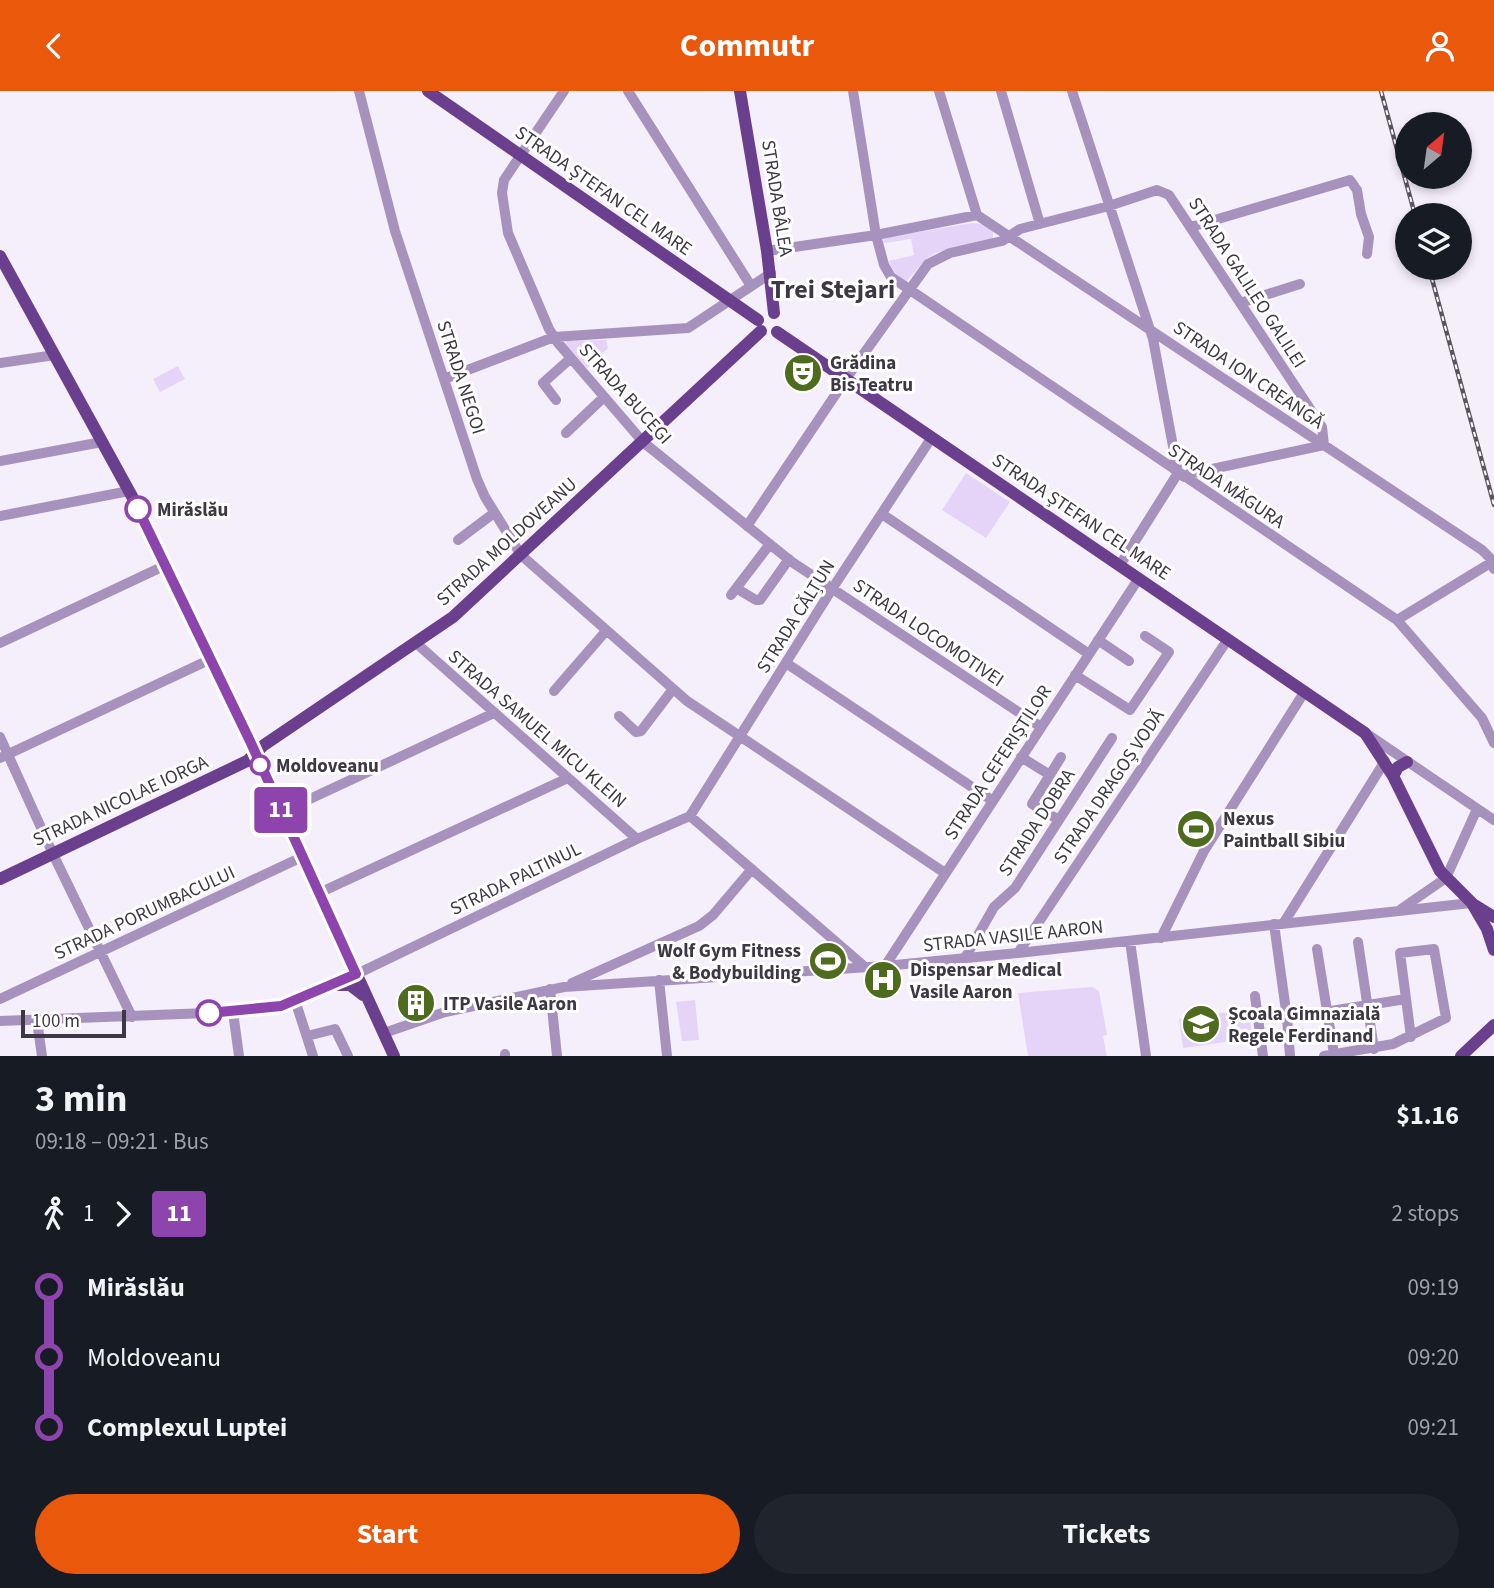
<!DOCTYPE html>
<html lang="en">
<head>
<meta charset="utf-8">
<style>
  :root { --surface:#171b24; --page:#20242c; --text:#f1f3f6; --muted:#9ea1a6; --accent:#ea580c }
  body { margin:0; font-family:"Source Sans 3",sans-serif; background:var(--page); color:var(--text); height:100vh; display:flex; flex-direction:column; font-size:26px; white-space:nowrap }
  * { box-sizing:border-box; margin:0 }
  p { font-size:23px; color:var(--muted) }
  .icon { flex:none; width:38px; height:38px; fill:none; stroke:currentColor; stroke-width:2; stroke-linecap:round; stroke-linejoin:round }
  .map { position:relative; height:965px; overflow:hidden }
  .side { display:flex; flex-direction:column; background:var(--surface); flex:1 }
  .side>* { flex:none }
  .badge { padding:0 14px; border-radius:5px; font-size:24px; line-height:46px }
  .needle { width:46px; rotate:29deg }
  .buttons { position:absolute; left:1395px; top:21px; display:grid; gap:14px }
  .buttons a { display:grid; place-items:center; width:77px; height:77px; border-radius:50%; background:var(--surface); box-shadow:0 4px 10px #0003; font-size:35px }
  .scale { position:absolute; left:21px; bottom:18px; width:105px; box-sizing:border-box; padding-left:7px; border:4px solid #3e3845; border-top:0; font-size:19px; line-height:24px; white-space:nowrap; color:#3e3845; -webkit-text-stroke:5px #fff; paint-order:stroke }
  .map>.badge { position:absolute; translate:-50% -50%; box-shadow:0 0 0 4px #fff }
  .legs { display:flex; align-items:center; gap:10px; height:77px; padding:0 35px; font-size:23px }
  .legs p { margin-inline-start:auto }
  .overview { display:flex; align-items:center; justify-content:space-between; height:119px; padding:0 35px }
  h1 { font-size:38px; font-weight:700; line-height:52px }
  .action { display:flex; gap:14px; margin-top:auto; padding:14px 35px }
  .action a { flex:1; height:80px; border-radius:42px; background:var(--accent); color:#fff; font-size:28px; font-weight:700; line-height:80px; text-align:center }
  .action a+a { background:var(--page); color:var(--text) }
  ul { padding:0 35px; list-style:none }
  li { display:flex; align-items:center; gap:24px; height:70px; font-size:26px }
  li i { display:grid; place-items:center; width:10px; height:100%; margin:0 9px; background:currentColor }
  li i::after { content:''; width:18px; height:18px; margin:-9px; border:5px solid; border-radius:50%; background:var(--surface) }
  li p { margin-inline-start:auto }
  li:first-child i { background:linear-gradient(#0000 50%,currentColor 0) }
  li:last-child i { background:linear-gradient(currentColor 50%,#0000 0) }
  header { display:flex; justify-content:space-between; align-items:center; height:91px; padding:0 35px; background:var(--accent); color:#fff; font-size:32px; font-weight:700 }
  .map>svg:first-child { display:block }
</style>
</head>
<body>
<header><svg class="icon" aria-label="back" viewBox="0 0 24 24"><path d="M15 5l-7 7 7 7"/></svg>Commutr<svg class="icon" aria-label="person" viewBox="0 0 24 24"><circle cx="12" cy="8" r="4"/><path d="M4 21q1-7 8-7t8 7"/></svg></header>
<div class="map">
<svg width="1494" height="965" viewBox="0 0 1494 965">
  <rect width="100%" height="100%" fill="#f5effb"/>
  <!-- green -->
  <path fill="#e5d4f7" d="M972,132L984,133L993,139V148L935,162L926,168L906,191L895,182L888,170L914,164L911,148L884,152L883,147Z
    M606,249L608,257L587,277L565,253L567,250Z
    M178,275L185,288L160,301L153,288Z
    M966,382L1010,411L986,447L942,419Z
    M1092,896L1099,900L1107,944L1103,945L1107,965H1028L1018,902Z
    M695,909L699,949L682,950L676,911Z
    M1248,918L1253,947L1183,957L1179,928Z"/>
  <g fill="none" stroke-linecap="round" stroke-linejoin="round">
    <!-- minor -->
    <path stroke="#a792be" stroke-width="10" d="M359,0L395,140L477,388L485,406L521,464L687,610L945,782
      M564,0L504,89L502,102L508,142L549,238L558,252L643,351L792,471L1041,636
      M628,0L751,195
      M853,0L876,144L884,174L891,186L1397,529L1482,627L1494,652
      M939,0L977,124
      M1001,0L1040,133
      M1072,0L1153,248L1178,382L1120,474
      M977,124L1482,459L1490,467L1494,478
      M1191,136L1350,89L1357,99L1361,123L1369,146L1367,163
      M767,160L876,144L977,124
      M1240,212L1300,193
      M0,272L55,264
      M444,288L554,246L688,237L771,182
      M556,309L543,292L571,267
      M566,342L604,306
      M0,370L102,351
      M882,423L1089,563
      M0,425L129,400
      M747,435L850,282L928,173L950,162L1002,150L1020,138L1109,115L1157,99L1169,104L1322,336L1324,354L1189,383L1184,386
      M458,449L494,422
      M739,499L756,509H760L789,468
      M731,504L770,453
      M1397,529L1492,471
      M1098,549L1129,570
      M0,552L166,474
      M416,552L637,748
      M786,572L993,710
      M1075,584L1130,619L1169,561L1145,545
      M554,600L606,540
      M619,625L636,641L641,640L673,598
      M1367,643L1494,729
      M0,646L53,763L132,926
      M1021,666L1050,684
      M0,667L211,568
      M282,721L494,622
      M690,725L832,498L932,346
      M690,725L865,876
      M1059,729L1032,713L1061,666
      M319,802L568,687
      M1401,818L1446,787L1477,718
      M1274,833L1287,927L1290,965
      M1283,833L1385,670
      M1161,847L1204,760L1305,600
      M1130,850L1146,965
      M1358,851L1374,958
      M1317,858L1334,963
      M1018,862L1228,548
      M965,867L994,816L1015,797L1112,647
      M885,875L1139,487
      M659,889L667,965
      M572,892L699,835L713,824L752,778
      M550,898L557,965
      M1255,905L1263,965
      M0,908L302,766
      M295,909L313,965
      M233,921L239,965
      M1287,927L1406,908
      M0,930L233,921L281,915L363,880L637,748L690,725
      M37,930L42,965
      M384,942L445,921L564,896L885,875L1018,862L1471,812
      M307,945L335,938L348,965
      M505,963V965
      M1324,965L1393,953L1446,927L1434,858L1400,862L1411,946"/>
    <!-- major -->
    <path stroke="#6a408e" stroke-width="12" d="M428,0L758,229
      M740,0L767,160L774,222
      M0,165L140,420L250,650L394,965
      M777,241L1365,642L1393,685L1440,780L1473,813L1494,826
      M1393,685L1398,676L1407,671
      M0,788L247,670L264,654L453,526L761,240
      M1473,814L1487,838L1494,859
      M329,894H350L363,904
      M1461,965L1494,934"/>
    <defs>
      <path id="rail" d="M1381,0L1415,124
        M1429,177L1494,414"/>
    </defs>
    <!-- rail casing -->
    <use href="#rail" stroke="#5a5461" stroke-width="4.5"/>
    <!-- rail -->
    <use href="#rail" stroke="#fff" stroke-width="2" stroke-dasharray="5" stroke-linecap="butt"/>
  </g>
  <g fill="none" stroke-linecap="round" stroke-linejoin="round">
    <defs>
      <path id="line-1" d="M138,418L250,650L356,883L281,915L209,922"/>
    </defs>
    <!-- line-1 casing -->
    <use href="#line-1" stroke="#fff" stroke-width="16"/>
    <!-- line-1 -->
    <use href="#line-1" stroke="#8e44ad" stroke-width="10"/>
  </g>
  <!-- icons -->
  <defs>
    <symbol id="theatre-disc" viewBox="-11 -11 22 22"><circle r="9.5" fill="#4f6b1e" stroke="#fff"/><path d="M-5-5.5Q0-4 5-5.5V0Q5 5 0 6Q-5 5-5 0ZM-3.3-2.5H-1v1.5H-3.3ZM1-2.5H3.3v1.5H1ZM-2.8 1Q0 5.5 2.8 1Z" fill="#fff"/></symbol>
    <symbol id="stadium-disc" viewBox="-11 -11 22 22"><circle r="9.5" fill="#4f6b1e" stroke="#fff"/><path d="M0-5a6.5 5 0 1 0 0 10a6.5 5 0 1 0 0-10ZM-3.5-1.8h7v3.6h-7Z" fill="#fff"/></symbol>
    <symbol id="hospital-disc" viewBox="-11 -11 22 22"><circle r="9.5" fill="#4f6b1e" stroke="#fff"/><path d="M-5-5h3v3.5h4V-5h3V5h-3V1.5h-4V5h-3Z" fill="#fff"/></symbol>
    <symbol id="building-disc" viewBox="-11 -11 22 22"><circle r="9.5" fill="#4f6b1e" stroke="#fff"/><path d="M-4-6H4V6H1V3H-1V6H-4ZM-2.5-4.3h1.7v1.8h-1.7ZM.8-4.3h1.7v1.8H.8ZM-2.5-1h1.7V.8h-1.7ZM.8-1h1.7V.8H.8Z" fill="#fff"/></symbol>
    <symbol id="school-disc" viewBox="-11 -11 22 22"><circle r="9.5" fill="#4f6b1e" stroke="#fff"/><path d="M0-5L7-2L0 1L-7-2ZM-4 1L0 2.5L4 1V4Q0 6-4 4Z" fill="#fff"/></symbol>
  </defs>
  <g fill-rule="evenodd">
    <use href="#theatre-disc" x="781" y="260" width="44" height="44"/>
    <use href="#stadium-disc" x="1174" y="716" width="44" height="44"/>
    <use href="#stadium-disc" x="806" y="848" width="44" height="44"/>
    <use href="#hospital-disc" x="861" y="867" width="44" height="44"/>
    <use href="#building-disc" x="394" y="890" width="44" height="44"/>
    <use href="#school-disc" x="1179" y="911" width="44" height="44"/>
  </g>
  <!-- markers -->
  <g fill="#fff" stroke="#8e44ad" stroke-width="3.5">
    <circle cx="138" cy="418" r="12"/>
    <circle cx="260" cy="674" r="9"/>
    <circle cx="209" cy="922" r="12"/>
  </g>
  <g text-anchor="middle" stroke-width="6" stroke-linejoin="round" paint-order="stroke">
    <!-- street labels -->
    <g font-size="19" fill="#3e3845" stroke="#fff">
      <text transform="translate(604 99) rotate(35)" y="7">STRADA ȘTEFAN CEL MARE</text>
      <text transform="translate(778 107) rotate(81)" y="7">STRADA BÂLEA</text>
      <text transform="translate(1248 191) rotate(57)" y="7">STRADA GALILEO GALILEI</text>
      <text transform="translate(1249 283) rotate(34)" y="7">STRADA ION CREANGĂ</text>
      <text transform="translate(462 286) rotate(72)" y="7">STRADA NEGOI</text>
      <text transform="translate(626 302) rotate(48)" y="7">STRADA BUCEGI</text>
      <text transform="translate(1227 394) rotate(34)" y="7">STRADA MĂGURA</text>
      <text transform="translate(1082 425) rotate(34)" y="7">STRADA ȘTEFAN CEL MARE</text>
      <text transform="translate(506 450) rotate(-42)" y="7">STRADA MOLDOVEANU</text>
      <text transform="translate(795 525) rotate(-58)" y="7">STRADA CĂLȚUN</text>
      <text transform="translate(929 541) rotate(34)" y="7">STRADA LOCOMOTIVEI</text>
      <text transform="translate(538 637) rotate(41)" y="7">STRADA SAMUEL MICU KLEIN</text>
      <text transform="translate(997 671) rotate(-57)" y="7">STRADA CEFERIȘTILOR</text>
      <text transform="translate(1108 695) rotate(-56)" y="7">STRADA DRAGOȘ VODĂ</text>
      <text transform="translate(120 709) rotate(-25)" y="7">STRADA NICOLAE IORGA</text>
      <text transform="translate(1036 731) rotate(-57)" y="7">STRADA DOBRA</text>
      <text transform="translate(515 787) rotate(-26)" y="7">STRADA PALTINUL</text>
      <text transform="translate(144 821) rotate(-25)" y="7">STRADA PORUMBACULUI</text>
      <text transform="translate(1013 844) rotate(-6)" y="7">STRADA VASILE AARON</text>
    </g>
    <!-- poi labels -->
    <g font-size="19" font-weight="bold" fill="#3e3845" stroke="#fff" text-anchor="start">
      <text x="830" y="278">Grădina<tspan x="830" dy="22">Bis Teatru</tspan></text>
      <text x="1223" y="734">Nexus<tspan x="1223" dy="22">Paintball Sibiu</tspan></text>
      <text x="801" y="866" text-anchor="end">Wolf Gym Fitness<tspan x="801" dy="22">&amp; Bodybuilding</tspan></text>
      <text x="910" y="885">Dispensar Medical<tspan x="910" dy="22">Vasile Aaron</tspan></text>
      <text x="443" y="919">ITP Vasile Aaron</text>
      <text x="1228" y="929">Școala Gimnazială<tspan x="1228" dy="22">Regele Ferdinand</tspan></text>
    </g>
    <!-- stop labels -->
    <g font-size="19" font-weight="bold" fill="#3e3845" stroke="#fff" text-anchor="start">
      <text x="157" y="425">Mirăslău</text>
      <text x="276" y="681">Moldoveanu</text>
    </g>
    <!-- district labels -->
    <g font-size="26" font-weight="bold" fill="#3e3845" stroke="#fff">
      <text x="833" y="207">Trei Stejari</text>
    </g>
  </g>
</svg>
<div class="buttons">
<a><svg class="needle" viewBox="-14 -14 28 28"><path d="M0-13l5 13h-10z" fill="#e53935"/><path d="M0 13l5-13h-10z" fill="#9ea1a6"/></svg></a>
<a><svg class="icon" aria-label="layers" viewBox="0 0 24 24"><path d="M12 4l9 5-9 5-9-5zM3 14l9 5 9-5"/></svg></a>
</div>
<div class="scale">100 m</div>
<b class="badge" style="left:281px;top:719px;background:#8e44ad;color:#fff">11</b>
</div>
<section class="side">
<div class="overview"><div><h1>3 min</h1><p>09:18 – 09:21 · Bus</p></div><b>$1.16</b></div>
<div class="legs"><svg class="icon" aria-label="walk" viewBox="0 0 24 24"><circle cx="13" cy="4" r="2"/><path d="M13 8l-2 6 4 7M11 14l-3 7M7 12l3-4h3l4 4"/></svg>1<svg class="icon" aria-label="forward" viewBox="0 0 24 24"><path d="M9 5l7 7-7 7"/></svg><b class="badge" style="background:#8e44ad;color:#fff">11</b><p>2 stops</p></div>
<ul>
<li><i style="color:#8e44ad"></i><b>Mirăslău</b><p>09:19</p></li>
<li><i style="color:#8e44ad"></i><span>Moldoveanu</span><p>09:20</p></li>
<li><i style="color:#8e44ad"></i><b>Complexul Luptei</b><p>09:21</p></li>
</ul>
<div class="action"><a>Start</a><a>Tickets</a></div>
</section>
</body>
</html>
